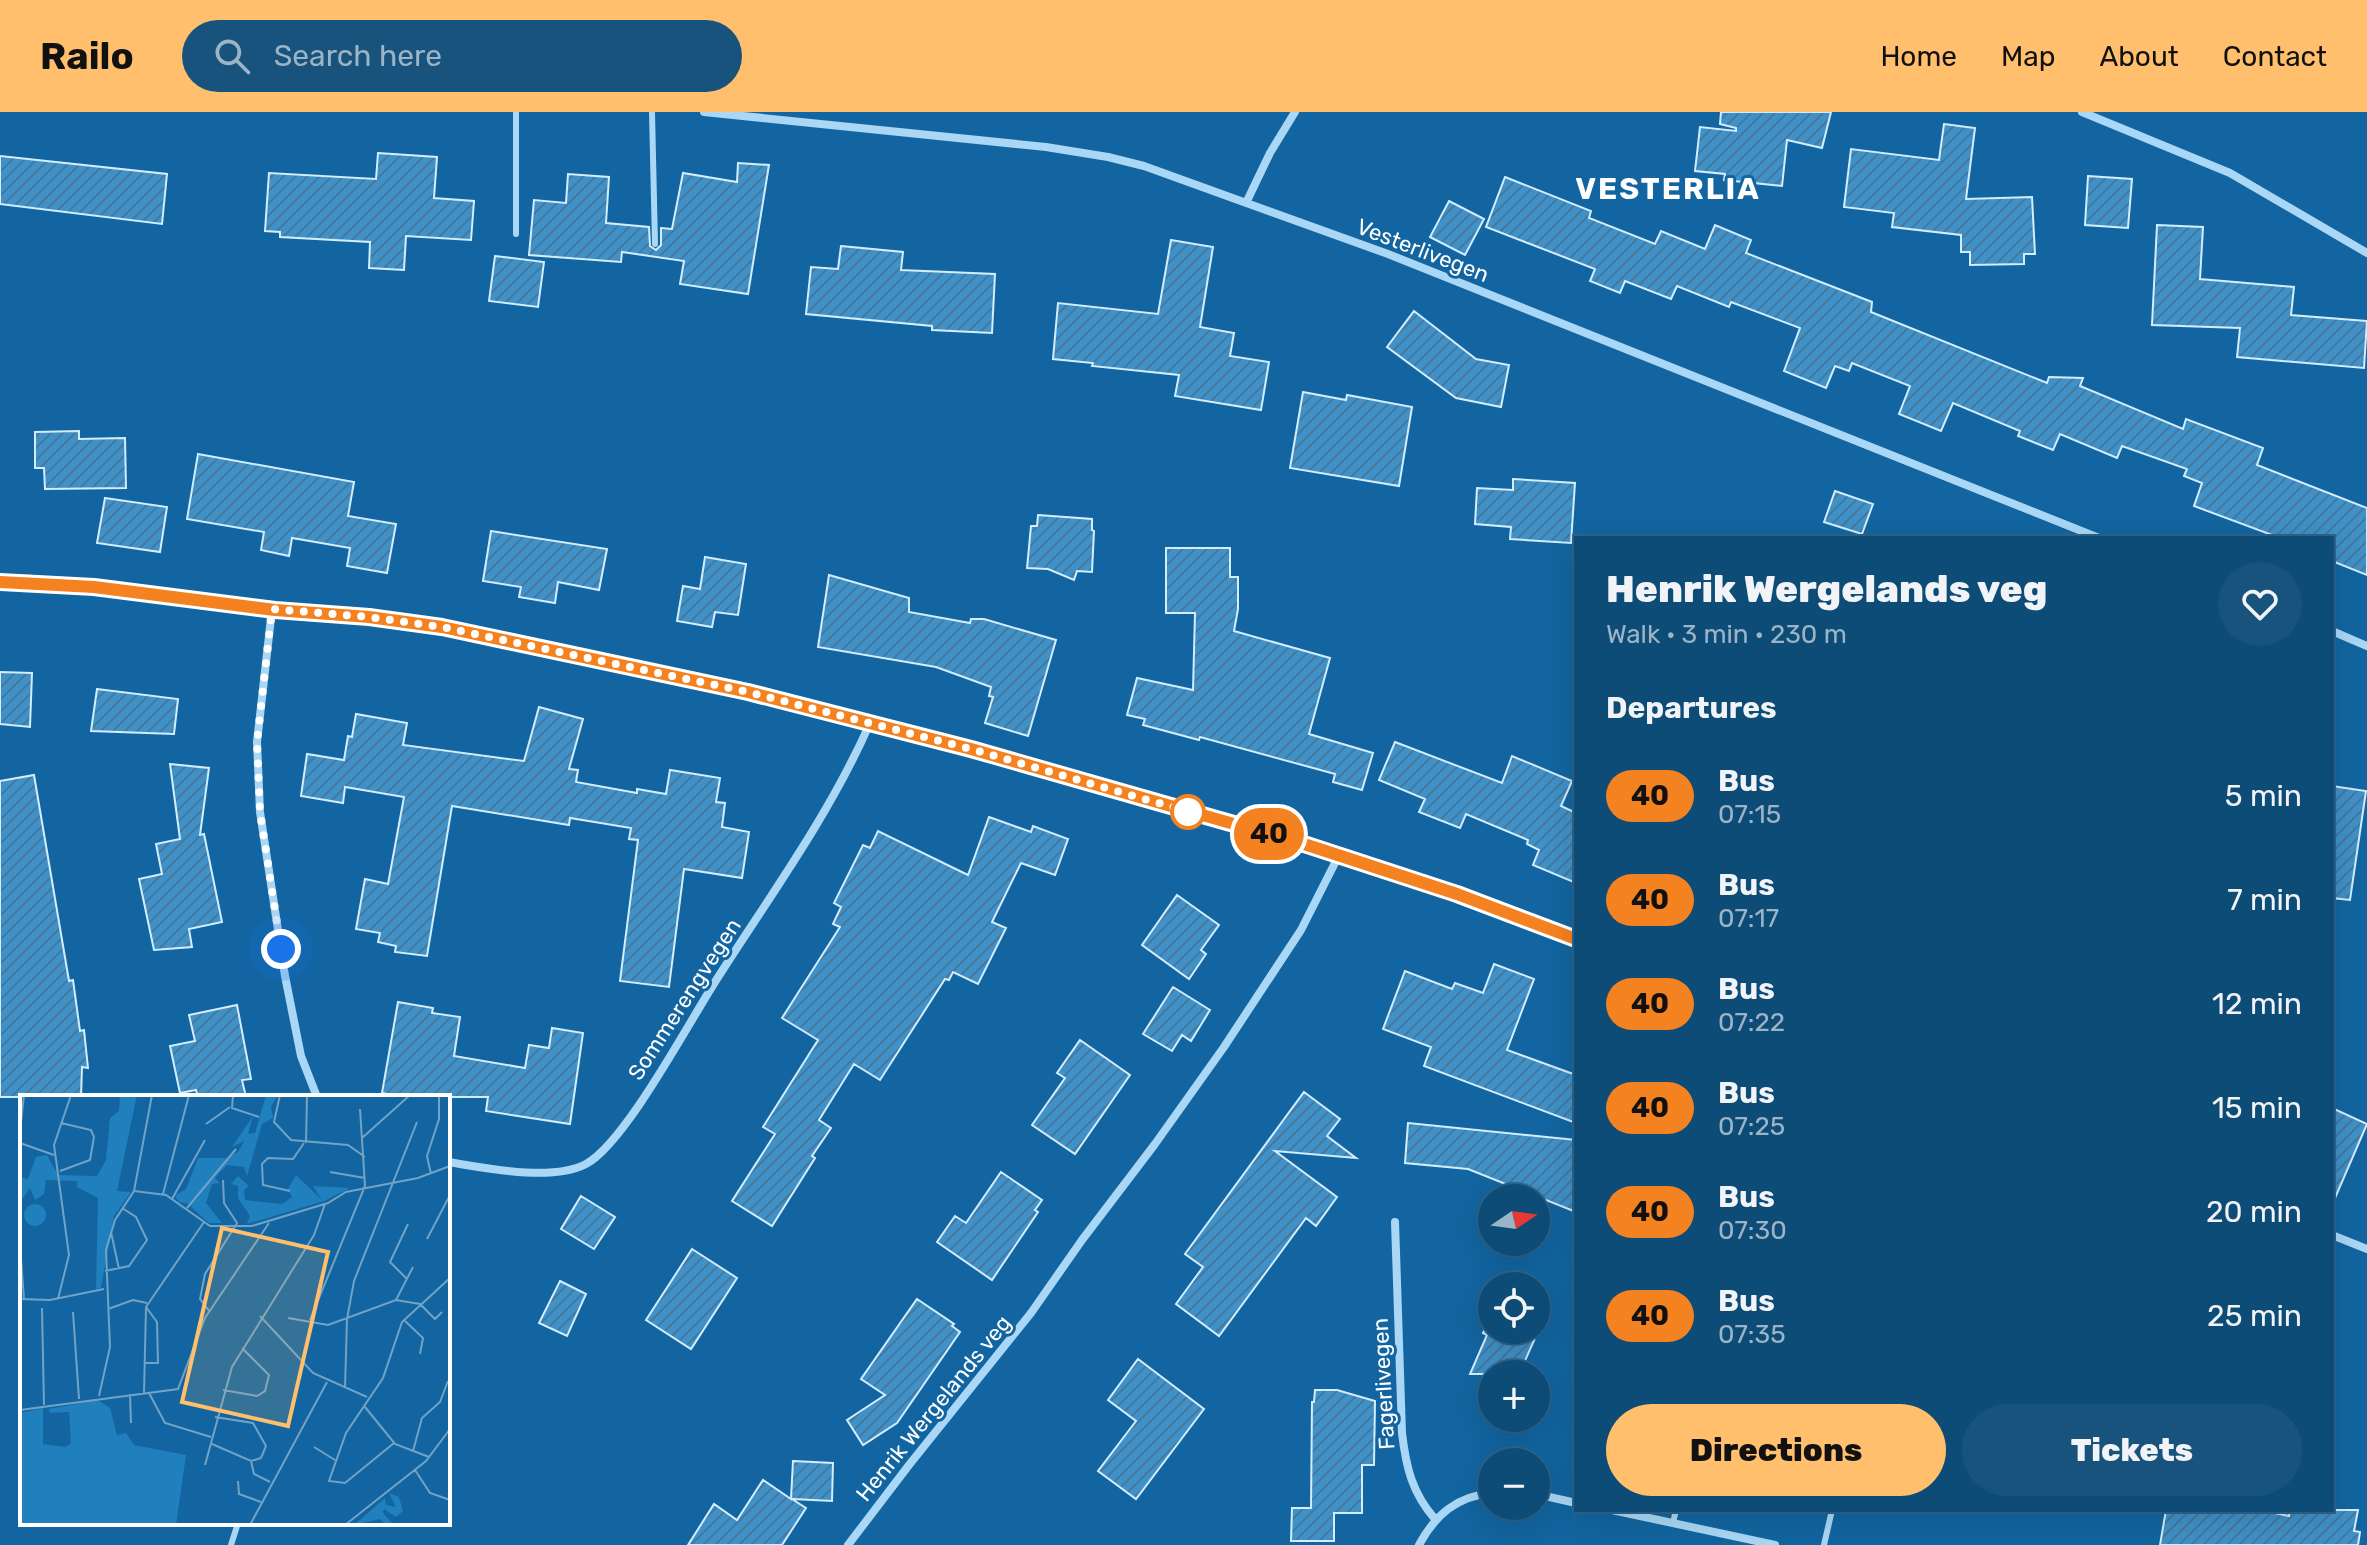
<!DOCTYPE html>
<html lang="en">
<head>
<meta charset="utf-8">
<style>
  :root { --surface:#0e4c78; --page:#17537d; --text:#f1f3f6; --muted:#9bb4c6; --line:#2e638a; --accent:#ffbf6d }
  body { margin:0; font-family:Rubik,sans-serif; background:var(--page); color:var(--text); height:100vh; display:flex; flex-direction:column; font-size:30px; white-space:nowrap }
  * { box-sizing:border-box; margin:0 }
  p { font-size:26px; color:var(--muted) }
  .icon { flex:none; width:44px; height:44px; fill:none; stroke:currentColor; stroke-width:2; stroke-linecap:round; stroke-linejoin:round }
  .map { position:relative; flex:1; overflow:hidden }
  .panel { position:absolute; left:1574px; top:424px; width:760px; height:976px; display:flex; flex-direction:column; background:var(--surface); border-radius:0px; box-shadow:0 8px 32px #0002,0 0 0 2px var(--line) }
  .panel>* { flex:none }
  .badge { padding:0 16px; border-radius:26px; font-size:28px; line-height:52px }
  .needle { width:52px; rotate:77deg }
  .tools { position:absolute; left:1478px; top:1072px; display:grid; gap:16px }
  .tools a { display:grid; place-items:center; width:72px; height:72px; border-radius:50%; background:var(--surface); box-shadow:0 8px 32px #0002,0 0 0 2px var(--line); font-size:40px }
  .you { position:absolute; width:40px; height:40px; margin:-20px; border:6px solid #fff; border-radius:50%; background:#1a73e8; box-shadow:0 0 0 12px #1a73e833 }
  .map>.badge { position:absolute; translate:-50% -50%; box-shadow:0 0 0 4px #fff }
  h2 { padding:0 32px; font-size:30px; line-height:72px }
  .round { display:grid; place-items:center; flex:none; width:84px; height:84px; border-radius:42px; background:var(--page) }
  .summary { display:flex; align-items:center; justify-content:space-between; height:136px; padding:0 32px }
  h1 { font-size:38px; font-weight:800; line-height:60px }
  .button { display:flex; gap:16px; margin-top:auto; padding:16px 32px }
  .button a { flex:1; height:92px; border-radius:48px; background:var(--accent); color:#111; font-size:32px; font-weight:800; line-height:92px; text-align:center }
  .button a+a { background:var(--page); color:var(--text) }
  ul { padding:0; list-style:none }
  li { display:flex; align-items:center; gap:24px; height:104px; padding:0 32px }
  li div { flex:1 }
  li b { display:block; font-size:30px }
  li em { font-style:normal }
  li .badge { min-width:88px; font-weight:700; text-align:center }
  header { display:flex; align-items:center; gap:48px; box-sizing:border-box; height:112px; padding:0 40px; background:var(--accent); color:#111 }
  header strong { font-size:38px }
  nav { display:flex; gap:44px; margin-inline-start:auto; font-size:28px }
  .search { width:560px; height:72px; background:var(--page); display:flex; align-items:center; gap:20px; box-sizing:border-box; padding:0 28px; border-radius:44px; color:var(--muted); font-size:30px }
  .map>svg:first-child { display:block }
</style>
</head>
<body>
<header>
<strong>Railo</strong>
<div class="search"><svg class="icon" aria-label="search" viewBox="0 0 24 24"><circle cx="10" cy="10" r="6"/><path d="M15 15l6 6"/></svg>Search here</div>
<nav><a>Home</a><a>Map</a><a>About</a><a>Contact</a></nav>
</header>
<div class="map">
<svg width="2367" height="1433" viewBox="0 0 2367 1433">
  <defs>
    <pattern id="building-hatch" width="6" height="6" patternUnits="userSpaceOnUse" patternTransform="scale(2)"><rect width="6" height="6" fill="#3f91c8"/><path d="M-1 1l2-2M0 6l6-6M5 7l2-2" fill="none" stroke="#44799d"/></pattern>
  </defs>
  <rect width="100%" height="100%" fill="#1265a0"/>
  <!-- building -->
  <path fill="url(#building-hatch)" stroke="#d2edfe" stroke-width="2" d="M1721,0H1831L1822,36L1787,28L1782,74L1724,68L1725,62L1695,59L1700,15L1736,19V16L1720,12Z
    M1944,12L1975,16L1966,87L2032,85L2035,142H2024V152L1970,153V140H1961V123L1892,115L1894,101L1844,95L1851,37L1939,48Z
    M378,41L437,45L434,86L474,89L471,128L406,124L404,158L369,156L370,130L280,125V120L265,119L269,61L376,67Z
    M0,44L167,62L162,112L0,92Z
    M738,51L769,53L748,182L680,172L684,149L622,140L621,150L529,143L534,88L566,91L568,62L609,65L606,111L649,115L650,134L656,138L661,133V116L672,117L683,61L737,70Z
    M2088,64L2132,67L2128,116L2085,113Z
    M1505,65L1591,99L1589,106L1655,132L1661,119L1705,137L1715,113L1751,128L1746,141L1872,190L1871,200L2047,271L2049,265L2083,266L2080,274L2183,317L2186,307L2263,336L2257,353L2367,396V463L2332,449V426H2280L2194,394L2202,371L2184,364L2187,357L2122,334L2117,346L2060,322L2053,338L2018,324L2020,319L1953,291L1941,319L1899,302L1910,274L1852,251L1849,259L1835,254L1826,276L1784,259L1800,216L1731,190L1729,195L1677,174L1671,187L1625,169L1620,181L1590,169L1595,157L1486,115Z
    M1449,89L1484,107L1465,143L1430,125Z
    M2157,113L2203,115L2200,167L2294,175L2291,203L2367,209L2364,256L2237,245L2240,216L2152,213Z
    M1171,128L1213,135L1200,215L1234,221L1230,244L1269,250L1261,298L1175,284L1179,263L1092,254L1093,251L1053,247L1058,191L1158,202Z
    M841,134L903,140L901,158L995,162L992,221L932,218V214L806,202L811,155L838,157Z
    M495,144L544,150L538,195L489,189Z
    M1414,199L1476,247L1509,253L1501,295L1456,286L1387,235Z
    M1303,280L1346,288L1347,283L1412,295L1399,374L1290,356Z
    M79,319V327L125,326L126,376L45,377L44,356H35V320Z
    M198,342L354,370L348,404L396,412L387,461L347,454L350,436L292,426L289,444L261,438L264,420L187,407Z
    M1513,367L1575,371L1571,431L1510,427L1511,415L1475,412L1477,376L1513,378Z
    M1835,379L1873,392L1862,422L1824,410Z
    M105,386L167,395L160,440L97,431Z
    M1038,403L1092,407V418L1094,419L1092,460L1077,459L1074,468L1048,457L1027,456L1031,414H1037Z
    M491,419L607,437L599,478L558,470L555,491L519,485L521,475L483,469Z
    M1166,436H1230V465H1238V497L1234,519L1330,546L1309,622L1373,641L1362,678L1333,670L1335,662L1200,625L1199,628L1143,613L1145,607L1127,603L1137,566L1193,578L1195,501H1166Z
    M705,445L746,452L738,503L715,500L712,515L677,509L683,474L700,477Z
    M829,463L909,486V500L970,511L971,507H984L1056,528L1028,624L985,611L993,585L989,584L991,575L936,555L818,535Z
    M0,560L32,561L30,615L0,612Z
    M97,577L178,587L174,622L91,619Z
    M539,595L583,607L569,657L578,658L576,670L637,681V677L666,682L670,658L720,666L716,690L725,691L722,715L749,720L742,766L684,757L669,875L620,869L638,728L629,727L631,716L570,706L569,713L452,694L427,844L395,840L396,834L378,830L380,821L356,817L365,767L388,772L404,685L345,675L343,691L301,684L307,642L344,648L348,624L352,625L356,602L407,611L403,633L524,649Z
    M1395,630L1502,671L1512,644L1572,669L1561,694L1576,701V771L1533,753L1539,738L1527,732L1528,728L1466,702L1460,716L1419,700L1425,687L1379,668Z
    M170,652L209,656L200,723L204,722L222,810L189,817L192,835L154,838L139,767L162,762L156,732L180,727Z
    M34,663L69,869L73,868L80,919L84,918L88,956L82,955L81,985H0V669Z
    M2332,674L2366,679L2350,788L2332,786Z
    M989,705L1031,720L1033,714L1068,727L1055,763L1021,751L992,810L1006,816L978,872L953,860L949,868L945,867L880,968L854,952L819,1008L831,1016L812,1044L815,1046L772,1114L732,1089L775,1022L763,1015L818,928L782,906L840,815L833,812L841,795L834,791L863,733L870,736L878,719L968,763Z
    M1177,783L1219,813L1201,838L1206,842L1189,867L1142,833Z
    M1494,852L1534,867L1507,938L1576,963V1011L1424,954L1431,935L1383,917L1405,859L1452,877L1455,871L1483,881Z
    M1173,875L1210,898L1191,929L1182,923L1172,939L1143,922Z
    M398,890L433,896L432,901L460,905L454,944L525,956L529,933L549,936L552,916L583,921L570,1012L486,999L488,985H405L382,981Z
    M237,893L251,967L242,968L246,985H198L196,978L180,981L170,934L195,929L189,903Z
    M1080,928L1130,963L1075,1042L1032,1013L1065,966L1057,961Z
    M1304,980L1340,1007L1327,1024L1356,1046L1275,1039L1337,1085L1316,1114L1306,1106L1219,1224L1176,1192L1203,1155L1185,1142Z
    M2332,996L2367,1012L2332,1093Z
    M1408,1011L1576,1028V1100L1468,1057L1405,1051Z
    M1001,1060L1042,1088L1035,1098L1038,1100L992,1168L937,1130L955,1104L966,1111Z
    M581,1084L615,1105L594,1137L561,1117Z
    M692,1137L737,1166L691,1237L646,1208Z
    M560,1169L586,1182L567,1224L539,1211Z
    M917,1187L954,1212L952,1214L960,1220L897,1311L863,1333L847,1308L885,1283L861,1267Z
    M1536,1187L1546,1191L1541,1202L1545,1204L1519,1262H1470L1487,1223L1483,1221L1492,1201V1218H1536Z
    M1138,1247L1204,1297L1136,1387L1098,1359L1136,1309L1108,1288Z
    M1315,1278H1337L1375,1289L1374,1353H1362V1401H1334V1429H1291L1292,1396H1311L1312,1290H1314Z
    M793,1349L833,1351L832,1389L792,1387L806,1396L782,1433H688L714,1392L737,1408L763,1368L791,1387Z
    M2166,1398H2260L2289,1404L2290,1398H2358L2354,1419L2360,1420L2358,1433H2160Z"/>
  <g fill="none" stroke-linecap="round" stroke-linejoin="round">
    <!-- service -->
    <path stroke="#a9d7f5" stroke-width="6" d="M516,0V122
      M652,0L655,132
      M1673,1411L1676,1398
      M231,1433L238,1411
      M1824,1433L1832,1398"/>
    <!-- minor -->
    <path stroke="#a9d7f5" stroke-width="8" d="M704,0L1046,35L1108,45L1144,54L1388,142L2099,426
      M2082,0L2230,61L2367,141
      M1246,91L1270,41L1295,0
      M0,470L94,475L275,498L369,505L442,515L748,580L997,644L1304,732L1457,782L1576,827
      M272,497L257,630L260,700L285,864L301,944L317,985
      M2332,519L2367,534
      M448,1050C485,1056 552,1070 586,1052C625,1031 688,912 715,870C769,785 829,704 870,611
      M1395,1110L1402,1321C1406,1355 1412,1381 1435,1407
      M2332,1123L2367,1137
      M1536,1382L1576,1391
      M1612,1398L1775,1433
      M848,1433L909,1353L1031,1201L1082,1128L1155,1032L1224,935L1301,818L1339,743
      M1419,1433C1435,1403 1457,1384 1492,1381"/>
  </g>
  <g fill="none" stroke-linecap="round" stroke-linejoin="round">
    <defs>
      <path id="line" d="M0,470L94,475L275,498L369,505L442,515L748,580L971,637L1304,732L1457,782L1576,827"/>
    </defs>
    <!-- line casing -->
    <use href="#line" stroke="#fff" stroke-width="18"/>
    <!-- line -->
    <use href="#line" stroke="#f58220" stroke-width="12"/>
    <!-- walk -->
    <path stroke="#fff" stroke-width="8" stroke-dasharray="0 14.4" d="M281,837L260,700L257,630L272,497L369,505L442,515L748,580L971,637L1193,701L1188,700"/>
  </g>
  <!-- markers -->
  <circle fill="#fff" stroke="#f58220" stroke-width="4" cx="1188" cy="700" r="16"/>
  <g text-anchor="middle" stroke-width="6" stroke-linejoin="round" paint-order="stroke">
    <!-- street labels -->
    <g font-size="22" fill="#fff" stroke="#1265a0">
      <text transform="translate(1423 138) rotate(21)" y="8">Vesterlivegen</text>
      <text transform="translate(684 887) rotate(-57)" y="8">Sommerengvegen</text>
      <text transform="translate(1383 1272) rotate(-93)" y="8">Fagerlivegen</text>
      <text transform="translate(933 1296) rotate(-51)" y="8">Henrik Wergelands veg</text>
    </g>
    <!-- district labels -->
    <g font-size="30" font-weight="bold" letter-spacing="2" fill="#fff" stroke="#1265a0">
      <text x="1668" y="87">VESTERLIA</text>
    </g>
  </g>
  <!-- overview -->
  <g transform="translate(20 983)">
    <rect width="430" height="430" fill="#1265a0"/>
    <path d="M4 120a11 11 0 1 1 22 0a11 11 0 1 1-22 0Z" fill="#207fbd"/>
    <path d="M100,0H117L97,96L111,97L94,121L81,193L76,194L78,103L57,92V86L26,85L24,99L15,105L10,93L0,107V82L8,84L16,62L27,60L38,80L77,81L86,65L90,23L99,16ZM246,0L257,2L251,11L253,23L242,29L227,81L224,72L207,70L169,109L159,107L155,101L166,94L178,63H208L219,56L224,46L212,52L233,21L228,39L235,38ZM276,80L301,104L293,91L330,93L304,106L227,129L230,121L218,103V91L211,89L218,81L229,91L224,95L225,105L262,109L272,102L268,94ZM193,81L200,88L192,89L186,108L202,128H189L170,111ZM78,305L90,313L97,340L106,338L114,350L166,360L156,430H0V318L23,313V349L46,352L51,348L49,317L30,318L29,314ZM369,398L379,402L383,416L376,422L364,414L363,418L373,429L383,430H365L360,424L334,430L365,403L366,410L376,412Z" fill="#207fbd"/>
    <path fill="none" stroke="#71a3c6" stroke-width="2" d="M213,0L212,13L239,22M260,0L254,27L271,45L328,50L345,62M186,29L210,12M0,36L4,0M342,43L390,0M0,48L34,60M286,48L287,0M40,76L70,65L74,42L71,35L41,28M310,77L345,83M411,79L407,61L419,24V0M114,96L146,100L190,131H232L308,108L326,97L398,83L430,71M270,96L243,90L242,69L248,63L273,64L284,48M143,99L169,0M152,104L185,45M167,113L216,54M91,137L99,174M407,144L430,100M0,150L4,204M85,176L109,171L127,145L116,122L102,113M387,184L370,167L388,129M0,204L30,205L84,194M38,204L49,160L34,50L51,0M376,205L393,172M22,213L24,310M88,214L113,205L127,208M53,217L59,304M190,217L180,204L185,179L217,128L204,108L203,85M240,221L293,278L347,302M268,223L308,230L376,205L400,209L415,224L422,217M290,225L345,91L340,14M384,225L403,243L400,259M124,268H138L137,227L126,212M325,293L327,224L334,186L397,27M203,295L237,301L245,296L249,280L222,253M124,298L126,212L184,127M129,298L145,328L191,342M110,299L111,328M79,301L90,252L86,155L95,125L114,96L132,0M345,312L375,349L409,362M0,315L158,294L185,223L249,128M374,348L325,388L309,386L326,338L363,283L382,227L430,183M192,349L231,366L241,363L246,351L233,328L195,322M294,352L315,365M393,356L402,323L420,307L428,286M231,366L234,379L250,387M185,370L212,272L294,140L305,109M395,375L410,398L430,405M218,386L219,399L241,407M230,430L307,287M325,430L406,366L430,334"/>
    <path fill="#ffbf6d" fill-opacity="0.15" stroke="#ffbf6d" stroke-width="4" d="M202,133L308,157L268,331L162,307Z"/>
    <rect width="430" height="430" fill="none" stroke="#fff" stroke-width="4"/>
  </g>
</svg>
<div class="tools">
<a><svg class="needle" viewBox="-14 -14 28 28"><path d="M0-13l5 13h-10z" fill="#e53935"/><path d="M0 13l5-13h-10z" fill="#9bb4c6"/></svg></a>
<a><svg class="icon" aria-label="locate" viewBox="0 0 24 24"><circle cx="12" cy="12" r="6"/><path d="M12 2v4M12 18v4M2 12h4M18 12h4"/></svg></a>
<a>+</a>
<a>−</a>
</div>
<div class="you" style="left:281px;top:837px"></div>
<b class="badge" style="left:1269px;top:722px;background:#f58220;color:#111">40</b>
<section class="panel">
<div class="summary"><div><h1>Henrik Wergelands veg</h1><p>Walk · 3 min · 230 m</p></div><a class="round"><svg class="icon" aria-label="heart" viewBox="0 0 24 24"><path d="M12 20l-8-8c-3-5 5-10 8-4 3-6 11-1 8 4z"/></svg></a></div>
<h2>Departures</h2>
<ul>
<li><span class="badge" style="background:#f58220;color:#111">40</span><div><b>Bus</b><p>07:15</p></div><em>5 min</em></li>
<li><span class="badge" style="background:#f58220;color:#111">40</span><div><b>Bus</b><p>07:17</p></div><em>7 min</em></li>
<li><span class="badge" style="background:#f58220;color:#111">40</span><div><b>Bus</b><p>07:22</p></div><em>12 min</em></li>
<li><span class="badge" style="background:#f58220;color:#111">40</span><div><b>Bus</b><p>07:25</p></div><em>15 min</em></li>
<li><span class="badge" style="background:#f58220;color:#111">40</span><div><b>Bus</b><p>07:30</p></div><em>20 min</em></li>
<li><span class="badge" style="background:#f58220;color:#111">40</span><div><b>Bus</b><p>07:35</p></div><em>25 min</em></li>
</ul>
<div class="button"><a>Directions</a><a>Tickets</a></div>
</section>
</div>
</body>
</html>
